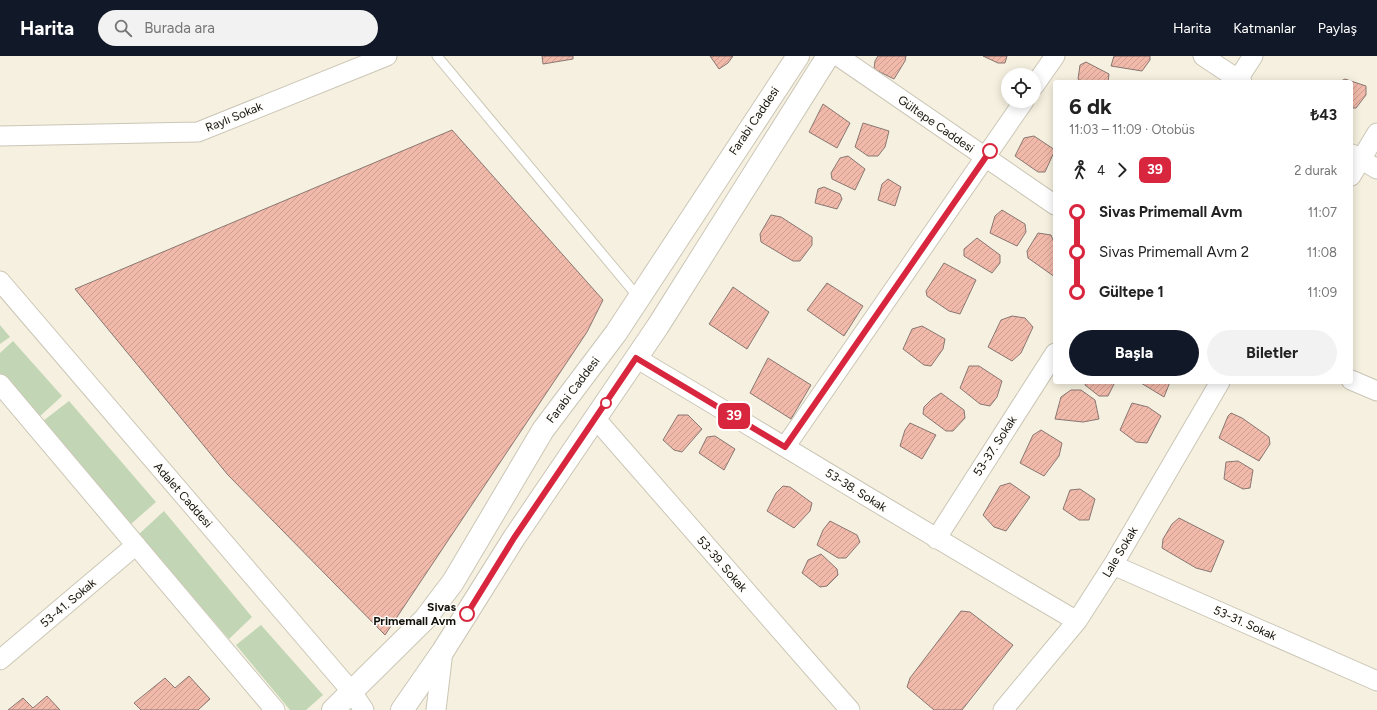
<!DOCTYPE html>
<html lang="tr">
<head>
<meta charset="utf-8">
<style>
  :root { --surface:#fff; --page:#f2f2f2; --text:#222; --muted:#767676; --accent:#111827 }
  body { margin:0; font-family:Figtree,sans-serif; background:var(--page); color:var(--text); height:100vh; display:flex; flex-direction:column; font-size:15px; white-space:nowrap }
  * { box-sizing:border-box; margin:0 }
  p { font-size:13px; color:var(--muted) }
  .icon { flex:none; width:22px; height:22px; fill:none; stroke:currentColor; stroke-width:2; stroke-linecap:round; stroke-linejoin:round }
  .map { position:relative; flex:1; overflow:hidden }
  .drawer { position:absolute; left:1053px; top:24px; width:300px; height:304px; display:flex; flex-direction:column; background:var(--surface); border-radius:4px; box-shadow:0 2px 10px #0003 }
  .drawer>* { flex:none }
  .badge { padding:0 8px; border-radius:6px; font-size:14px; line-height:26px }
  .buttons { position:absolute; left:1001px; top:12px; display:grid; gap:8px }
  .buttons a { display:grid; place-items:center; width:40px; height:40px; border-radius:50%; background:var(--surface); box-shadow:0 2px 10px #0003; font-size:20px }
  .map>.badge { position:absolute; translate:-50% -50%; box-shadow:0 0 0 2px #fff }
  .legs { display:flex; align-items:center; gap:6px; height:44px; padding:0 16px; font-size:13px }
  .legs p { margin-inline-start:auto }
  .overview { display:flex; align-items:center; justify-content:space-between; height:68px; padding:0 16px }
  h1 { font-size:22px; font-weight:700; line-height:30px }
  .action { display:flex; gap:8px; margin-top:auto; padding:8px 16px }
  .action a { flex:1; height:46px; border-radius:24px; background:var(--accent); color:#fff; font-size:16px; font-weight:700; line-height:46px; text-align:center }
  .action a+a { background:var(--page); color:var(--text) }
  ul { padding:0 16px; list-style:none }
  li { display:flex; align-items:center; gap:14px; height:40px; font-size:15px }
  li i { display:grid; place-items:center; width:6px; height:100%; margin:0 5px; background:currentColor }
  li i::after { content:''; width:10px; height:10px; margin:-5px; border:3px solid; border-radius:50%; background:var(--surface) }
  li p { margin-inline-start:auto }
  li:first-child i { background:linear-gradient(#0000 50%,currentColor 0) }
  li:last-child i { background:linear-gradient(currentColor 50%,#0000 0) }
  header { display:flex; align-items:center; gap:24px; box-sizing:border-box; height:56px; padding:0 20px; background:var(--accent); color:#fff }
  header strong { font-size:19px }
  nav { display:flex; gap:22px; margin-inline-start:auto; font-size:14px }
  .search { width:280px; height:36px; background:var(--page); display:flex; align-items:center; gap:10px; box-sizing:border-box; padding:0 14px; border-radius:22px; color:var(--muted); font-size:15px }
  .map>svg:first-child { display:block }
</style>
</head>
<body>
<header>
<strong>Harita</strong>
<div class="search"><svg class="icon" aria-label="search" viewBox="0 0 24 24"><circle cx="10" cy="10" r="6"/><path d="M15 15l6 6"/></svg>Burada ara</div>
<nav><a>Harita</a><a>Katmanlar</a><a>Paylaş</a></nav>
</header>
<div class="map">
<svg width="1377" height="654" viewBox="0 0 1377 654">
  <defs>
    <pattern id="building-hatch" width="6" height="6" patternUnits="userSpaceOnUse"><rect width="6" height="6" fill="#f1b9a9"/><path d="M-1 1l2-2M0 6l6-6M5 7l2-2" fill="none" stroke="#ce9e90"/></pattern>
  </defs>
  <rect width="100%" height="100%" fill="#f5f0df"/>
  <!-- green -->
  <path fill="#c2d6b5" d="M0,269L10,281L0,288Z
    M13,285L62,340L38,362L0,318V297Z
    M69,345L156,446L131,468L43,365Z
    M164,455L252,561L229,583L139,478Z
    M261,569L323,639L306,654H290L236,589Z"/>
  <!-- building -->
  <path fill="url(#building-hatch)" stroke="#897772" d="M542,0H573V3L543,8Z
    M710,0H733L728,7L719,13Z
    M878,0H906L905,5L894,23L874,13L875,5Z
    M983,0H1007L1005,7H998Z
    M1114,0H1150V4L1142,15L1111,10Z
    M1086,6L1109,18L1108,26H1082L1078,23L1080,9Z
    M1345,23L1366,30V39L1356,52H1351V26H1339Z
    M823,48L850,67L837,92L809,76Z
    M863,67L889,75L885,91L878,100H868L855,91Z
    M452,74L603,244L587,276L385,579L228,419L75,233Z
    M1034,80L1055,94L1045,116H1038L1015,100L1024,82Z
    M848,100L865,113L855,134L832,123L831,117L840,102Z
    M888,123L901,131L895,150L878,144L882,128Z
    M824,131L840,138L842,143L837,153L815,147L818,133Z
    M1002,154L1025,168L1026,176L1017,190L990,177L995,160Z
    M771,159L781,161L812,181V189L800,205H793L761,186L760,178Z
    M1038,177L1051,179L1055,189V221L1028,202L1027,195Z
    M977,182L1000,199V207L992,217L964,200V193Z
    M944,207L976,224L960,258L949,255L927,240L926,235Z
    M827,227L863,250L844,280L807,254Z
    M733,231L769,256L747,293L709,268Z
    M1012,260L1025,262L1033,271L1021,297L1012,305L988,291L1001,264Z
    M922,270L945,283L943,293L931,310L924,309L903,293L912,273Z
    M768,302L811,329L791,363L750,337Z
    M969,310H979L1002,325L997,341L990,350L980,348L960,332Z
    M1086,326H1115L1108,340H1099L1085,329Z
    M1141,326H1170L1164,341L1141,327Z
    M1071,334H1081L1095,344L1099,363L1083,366L1055,363L1061,341Z
    M941,337L964,354L965,362L953,375H946L923,358L924,351L932,343Z
    M1132,347L1148,351L1161,360L1147,387L1136,386L1120,374Z
    M1231,357L1242,362L1269,381L1270,388L1259,405L1219,382L1228,360Z
    M678,359H688L702,373L682,396L674,394L663,384Z
    M910,367L936,379L922,403L900,390L905,374Z
    M1041,374L1062,387L1059,400L1044,420L1020,407L1033,379Z
    M715,380L735,393L724,414L699,397L707,381Z
    M1238,405L1253,414L1250,432L1243,433L1224,423L1226,406Z
    M1010,427L1030,441L1006,475L994,471L983,459L1000,430Z
    M783,430L790,431L812,447L810,455L794,472L767,455L776,437Z
    M1080,433L1095,443L1089,464H1079L1063,453L1070,434Z
    M1179,462L1224,485L1211,516L1196,512L1162,492L1163,483L1172,468Z
    M830,465L857,479L860,486L846,502H838L817,489L823,474Z
    M821,498L837,513L838,519L827,530L820,531L802,517L808,504Z
    M961,555L970,556L1013,589L962,654H934L907,631L910,622Z
    M189,620L210,643L198,654H141L134,647L165,622L175,632Z
    M47,640L60,654H8L23,642L33,652Z"/>
  <g fill="none" stroke-linecap="round" stroke-linejoin="round">
    <defs>
      <path id="service" d="M437,0L639,242"/>
      <path id="minor" d="M838,0L1055,149
        M1203,0L1242,26
        M1236,26L1253,0
        M1034,30L1055,0
        M0,80L198,76L387,0
        M1352,98L1377,113
        M1351,120L1377,77
        M0,225L352,636L364,654
        M636,302C783,389 929,479 1077,565
        M1351,324L1377,335
        M0,328L275,654
        M595,362L850,654
        M785,391L1024,45
        M936,483L1055,297
        M1113,509L1377,625
        M0,604L136,489
        M436,654L443,595
        M1003,654L1077,565L1113,509L1220,326"/>
      <path id="tertiary" d="M333,654L425,563L453,526L543,374L616,277L798,0
        M402,654L443,595L514,482L658,270L828,0"/>
    </defs>
    <!-- service casing -->
    <use href="#service" stroke="#cbc6b6" stroke-width="11"/>
    <!-- minor casing -->
    <use href="#minor" stroke="#cbc6b6" stroke-width="21"/>
    <!-- tertiary casing -->
    <use href="#tertiary" stroke="#cbc6b6" stroke-width="24"/>
    <!-- service -->
    <use href="#service" stroke="#fff" stroke-width="9"/>
    <!-- minor -->
    <use href="#minor" stroke="#fff" stroke-width="19"/>
    <!-- tertiary -->
    <use href="#tertiary" stroke="#fff" stroke-width="22"/>
  </g>
  <g fill="none" stroke-linecap="round" stroke-linejoin="round">
    <defs>
      <path id="line-1" d="M467,558L514,482L636,302L785,391L990,95"/>
    </defs>
    <!-- line-1 casing -->
    <use href="#line-1" stroke="#fff" stroke-width="9"/>
    <!-- line-1 -->
    <use href="#line-1" stroke="#d7263d" stroke-width="6"/>
  </g>
  <!-- markers -->
  <g fill="#fff" stroke="#d7263d" stroke-width="2">
    <circle cx="990" cy="95" r="7"/>
    <circle cx="606" cy="347" r="5"/>
    <circle cx="467" cy="558" r="7"/>
  </g>
  <g text-anchor="middle" stroke-width="3" stroke-linejoin="round" paint-order="stroke">
    <!-- street labels -->
    <g font-size="12" fill="#13110b" stroke="#fefdfa">
      <text transform="translate(234 61) rotate(-22)" y="4">Raylı Sokak</text>
      <text transform="translate(754 65) rotate(-56)" y="4">Farabi Caddesi</text>
      <text transform="translate(936 68) rotate(35)" y="4">Gültepe Caddesi</text>
      <text transform="translate(573 334) rotate(-53)" y="4">Farabi Caddesi</text>
      <text transform="translate(995 390) rotate(-57)" y="4">53-37. Sokak</text>
      <text transform="translate(856 434) rotate(32)" y="4">53-38. Sokak</text>
      <text transform="translate(183 439) rotate(49)" y="4">Adalet Caddesi</text>
      <text transform="translate(1120 496) rotate(-59)" y="4">Lale Sokak</text>
      <text transform="translate(722 508) rotate(49)" y="4">53-39. Sokak</text>
      <text transform="translate(68 547) rotate(-40)" y="4">53-41. Sokak</text>
      <text transform="translate(1245 567) rotate(24)" y="4">53-31. Sokak</text>
    </g>
    <!-- stop labels -->
    <g font-size="12" font-weight="bold" fill="#13110b" stroke="#fefdfa" text-anchor="end">
      <text x="456" y="555">Sivas<tspan x="456" dy="14">Primemall Avm</tspan></text>
    </g>
  </g>
</svg>
<div class="buttons">
<a><svg class="icon" aria-label="locate" viewBox="0 0 24 24"><circle cx="12" cy="12" r="6"/><path d="M12 2v4M12 18v4M2 12h4M18 12h4"/></svg></a>
</div>
<b class="badge" style="left:734px;top:360px;background:#d7263d;color:#fff">39</b>
<section class="drawer">
<div class="overview"><div><h1>6 dk</h1><p>11:03 – 11:09 · Otobüs</p></div><b>₺43</b></div>
<div class="legs"><svg class="icon" aria-label="walk" viewBox="0 0 24 24"><circle cx="13" cy="4" r="2"/><path d="M13 8l-2 6 4 7M11 14l-3 7M7 12l3-4h3l4 4"/></svg>4<svg class="icon" aria-label="forward" viewBox="0 0 24 24"><path d="M9 5l7 7-7 7"/></svg><b class="badge" style="background:#d7263d;color:#fff">39</b><p>2 durak</p></div>
<ul>
<li><i style="color:#d7263d"></i><b>Sivas Primemall Avm</b><p>11:07</p></li>
<li><i style="color:#d7263d"></i><span>Sivas Primemall Avm 2</span><p>11:08</p></li>
<li><i style="color:#d7263d"></i><b>Gültepe 1</b><p>11:09</p></li>
</ul>
<div class="action"><a>Başla</a><a>Biletler</a></div>
</section>
</div>
</body>
</html>
